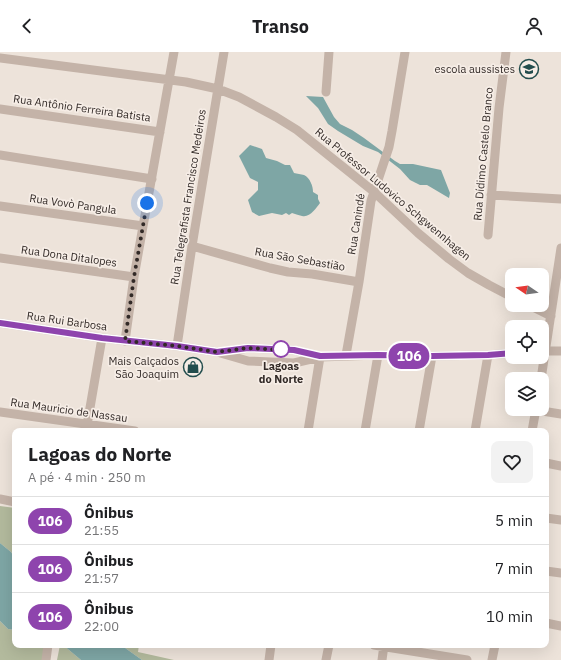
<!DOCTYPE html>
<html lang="pt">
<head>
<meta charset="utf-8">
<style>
  :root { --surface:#fff; --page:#f2f2f2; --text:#202124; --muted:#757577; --line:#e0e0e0 }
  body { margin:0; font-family:"IBM Plex Sans",sans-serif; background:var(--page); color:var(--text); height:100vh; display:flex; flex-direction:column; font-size:15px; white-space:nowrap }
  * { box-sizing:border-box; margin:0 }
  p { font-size:13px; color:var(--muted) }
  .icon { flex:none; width:22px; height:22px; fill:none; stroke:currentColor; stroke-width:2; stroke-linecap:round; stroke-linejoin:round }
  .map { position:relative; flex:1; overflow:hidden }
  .panel { position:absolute; left:12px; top:376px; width:537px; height:220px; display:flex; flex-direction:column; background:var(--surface); border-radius:8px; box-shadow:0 4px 16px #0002 }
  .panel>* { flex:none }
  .badge { padding:0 8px; border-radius:13px; font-size:14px; line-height:26px }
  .needle { width:26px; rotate:283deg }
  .fabs { position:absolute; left:505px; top:216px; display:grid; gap:8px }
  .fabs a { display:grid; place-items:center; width:44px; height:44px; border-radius:8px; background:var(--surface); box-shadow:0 4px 16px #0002; font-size:20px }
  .you { position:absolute; width:20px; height:20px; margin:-10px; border:3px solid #fff; border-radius:50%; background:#1a73e8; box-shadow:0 0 0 6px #1a73e833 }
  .map>.badge { position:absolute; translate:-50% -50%; box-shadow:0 0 0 2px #fff }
  .round { display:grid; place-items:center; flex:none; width:42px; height:42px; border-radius:8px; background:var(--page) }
  .summary { display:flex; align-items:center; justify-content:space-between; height:68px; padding:0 16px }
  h1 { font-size:19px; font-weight:700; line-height:30px }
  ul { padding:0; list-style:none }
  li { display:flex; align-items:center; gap:12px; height:48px; padding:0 16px; border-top:1px solid var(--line) }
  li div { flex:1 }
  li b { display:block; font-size:15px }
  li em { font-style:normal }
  li .badge { min-width:44px; font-weight:700; text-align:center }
  header { display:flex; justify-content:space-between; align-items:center; height:52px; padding:0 16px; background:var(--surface); font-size:18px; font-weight:700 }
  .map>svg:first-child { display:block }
</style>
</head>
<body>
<header><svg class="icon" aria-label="back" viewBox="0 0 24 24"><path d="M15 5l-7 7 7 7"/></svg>Transo<svg class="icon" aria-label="person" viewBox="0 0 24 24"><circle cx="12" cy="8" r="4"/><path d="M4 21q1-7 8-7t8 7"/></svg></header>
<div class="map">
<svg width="561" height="608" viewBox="0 0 561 608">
  <rect width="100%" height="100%" fill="#ede3da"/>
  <!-- green -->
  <path fill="#b3ba9d" d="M0,454L15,456V506L11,500L0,491Z
    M0,569L8,577L15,578V593H45L43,608H0Z
    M60,593H63L81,608H57Z
    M121,593H139L138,600L174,608H142Z"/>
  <!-- water -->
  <path fill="#7ea6a5" d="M306,44L323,45L334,65L340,72L352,78L364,86L395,109L400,112H413L441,118L450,141L449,146L427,133H420L410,128L400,117L378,100L363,94L338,79L328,72L318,56Z
    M250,93L262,97L266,106L277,109L285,113H290L294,121C297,122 301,122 304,123C310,126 313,134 313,140L318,143V147L320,151C316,156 310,166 302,164C298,163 295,162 292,161L289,163L286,161L282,163L272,161L259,164L252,160L248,148L258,138V130L250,126L239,104Z
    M0,491L11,500L15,506V578L8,577L0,569Z
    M63,593H121L142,608H81Z"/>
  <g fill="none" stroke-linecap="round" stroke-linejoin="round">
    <!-- minor -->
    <path stroke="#c4b3a8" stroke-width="9" d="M0,6L186,30L218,37L239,45L276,65L297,78L373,139L418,181L449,207L468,221L489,233L512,245
      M326,40L329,0
      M0,57L160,80
      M0,103L152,127
      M491,143L561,147
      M0,154L143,174
      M488,183L499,56L506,0
      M192,194L270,216L288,220L312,222L359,230
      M0,206L134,225
      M529,253L551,264
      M0,271L102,286L177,294L217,300L248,309L294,311L320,305L378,303L432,304L488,303L512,301
      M125,289L134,225L174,0
      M177,294L192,194L224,0
      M542,299H561
      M222,300L248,296L294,298L320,305L308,379
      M346,303L359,230L371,149L389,95L392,79L405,0
      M541,327L561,196
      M536,358L561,362
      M0,360L135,379
      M86,379L102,286
      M365,379L378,303
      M419,379L432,304
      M475,379L488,303
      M532,379L536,357
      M546,411L561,414
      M0,447L15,450
      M546,466L561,468
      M546,519L561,521
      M546,571L561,574
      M374,593L467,608
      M46,608L48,593
      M269,608L271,593
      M326,608L329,593
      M382,608L384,593
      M492,608L495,593"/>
  </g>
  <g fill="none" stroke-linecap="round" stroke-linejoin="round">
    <defs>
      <path id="line" d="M0,271L102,286L177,294L217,300L248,296L294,298L320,304L378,303L432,304L488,303L512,301"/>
    </defs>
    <!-- line casing -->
    <use href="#line" stroke="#fff" stroke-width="9"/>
    <!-- line -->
    <use href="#line" stroke="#8e44ad" stroke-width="6"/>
    <!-- walk -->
    <path stroke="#322a27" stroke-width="4" stroke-dasharray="0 7.2" d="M147,151L134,225L125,289L177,294L217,300L248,296L282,298L281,297"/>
  </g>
  <!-- icons -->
  <defs>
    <symbol id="school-ring" viewBox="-11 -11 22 22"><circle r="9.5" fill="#f6ede6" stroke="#234d4d" stroke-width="1.5"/><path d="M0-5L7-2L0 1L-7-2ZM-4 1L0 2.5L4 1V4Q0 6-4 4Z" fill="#234d4d"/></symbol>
    <symbol id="shop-ring" viewBox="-11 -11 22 22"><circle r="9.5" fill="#f6ede6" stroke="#234d4d" stroke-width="1.5"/><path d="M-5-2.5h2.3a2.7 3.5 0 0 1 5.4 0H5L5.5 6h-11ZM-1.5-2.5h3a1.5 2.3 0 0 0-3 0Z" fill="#234d4d"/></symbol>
  </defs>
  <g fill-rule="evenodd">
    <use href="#school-ring" x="518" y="6" width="22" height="22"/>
    <use href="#shop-ring" x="182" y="304" width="22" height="22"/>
  </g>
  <!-- markers -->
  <circle fill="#fff" stroke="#8e44ad" stroke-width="2" cx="281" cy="297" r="8"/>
  <g text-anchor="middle" stroke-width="3.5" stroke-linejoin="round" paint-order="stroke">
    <!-- poi labels -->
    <g font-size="11" fill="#322a27" stroke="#f6ede6" text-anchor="end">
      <text x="515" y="21">escola aussistes</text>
      <text x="179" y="313">Mais Calçados<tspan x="179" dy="13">São Joaquim</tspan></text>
    </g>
    <!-- street labels -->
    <g font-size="11" fill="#322a27" stroke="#f6ede6">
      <text transform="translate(82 56) rotate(8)" y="4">Rua Antônio Ferreira Batista</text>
      <text transform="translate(483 102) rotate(-85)" y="4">Rua Dídimo Castelo Branco</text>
      <text transform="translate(393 142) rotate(40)" y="4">Rua Professor Ludovico Schgwennhagen</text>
      <text transform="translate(188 145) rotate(-81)" y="4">Rua Telegrafista Francisco Medeiros</text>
      <text transform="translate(73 152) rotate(8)" y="4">Rua Vovò Pangula</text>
      <text transform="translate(356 172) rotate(-81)" y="4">Rua Canindé</text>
      <text transform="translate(69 204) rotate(8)" y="4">Rua Dona Ditalopes</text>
      <text transform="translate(300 207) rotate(10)" y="4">Rua São Sebastião</text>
      <text transform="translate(67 269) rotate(8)" y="4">Rua Rui Barbosa</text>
      <text transform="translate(69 358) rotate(8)" y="4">Rua Mauricio de Nassau</text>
    </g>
    <!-- stop labels -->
    <g font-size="11" font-weight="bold" fill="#322a27" stroke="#f6ede6">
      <text x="281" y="318">Lagoas<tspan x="281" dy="13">do Norte</tspan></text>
    </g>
  </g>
</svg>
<div class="fabs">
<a><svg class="needle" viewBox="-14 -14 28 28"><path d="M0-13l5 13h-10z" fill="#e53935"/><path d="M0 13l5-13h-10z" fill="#757577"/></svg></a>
<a><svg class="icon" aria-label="locate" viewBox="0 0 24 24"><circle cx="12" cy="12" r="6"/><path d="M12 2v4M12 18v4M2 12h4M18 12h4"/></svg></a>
<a><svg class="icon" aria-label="layers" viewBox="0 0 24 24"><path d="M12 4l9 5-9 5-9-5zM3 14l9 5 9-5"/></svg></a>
</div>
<div class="you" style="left:147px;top:151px"></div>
<b class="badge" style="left:409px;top:304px;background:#8e44ad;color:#fff">106</b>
<section class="panel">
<div class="summary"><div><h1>Lagoas do Norte</h1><p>A pé · 4 min · 250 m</p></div><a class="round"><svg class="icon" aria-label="heart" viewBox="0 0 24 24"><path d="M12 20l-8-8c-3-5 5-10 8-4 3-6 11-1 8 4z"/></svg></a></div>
<ul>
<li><span class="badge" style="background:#8e44ad;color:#fff">106</span><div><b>Ônibus</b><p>21:55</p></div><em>5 min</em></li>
<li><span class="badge" style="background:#8e44ad;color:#fff">106</span><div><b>Ônibus</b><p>21:57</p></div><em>7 min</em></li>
<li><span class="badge" style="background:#8e44ad;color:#fff">106</span><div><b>Ônibus</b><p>22:00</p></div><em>10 min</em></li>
</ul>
</section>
</div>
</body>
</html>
